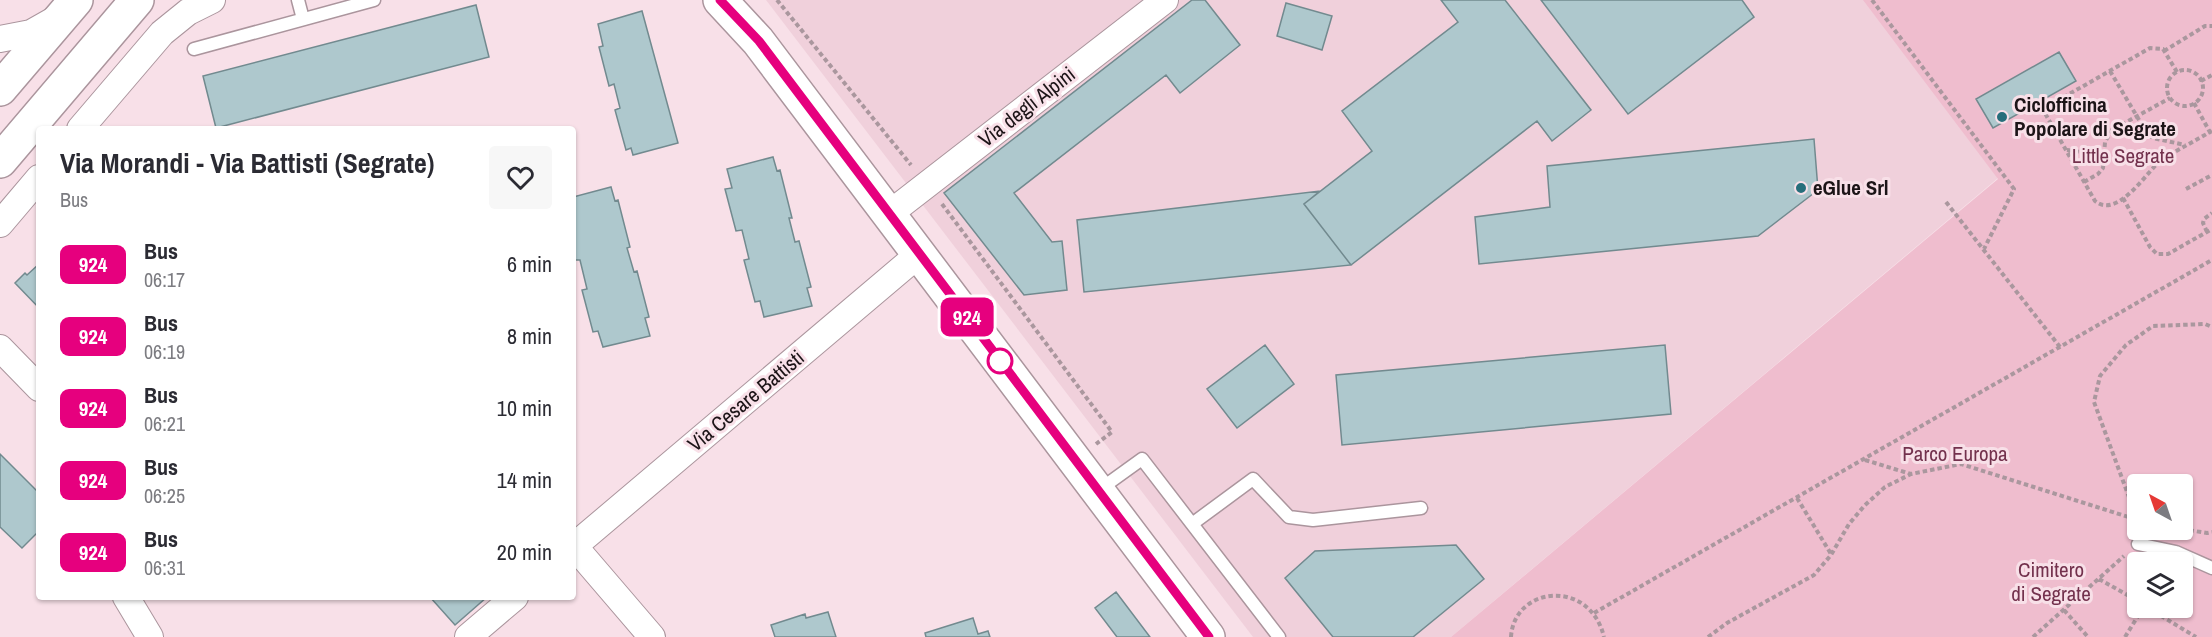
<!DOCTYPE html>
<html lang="it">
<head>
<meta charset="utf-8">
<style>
  :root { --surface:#fff; --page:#f7f7f7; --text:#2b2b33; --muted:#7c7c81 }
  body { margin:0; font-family:"Archivo Narrow",sans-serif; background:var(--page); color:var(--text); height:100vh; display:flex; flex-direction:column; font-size:22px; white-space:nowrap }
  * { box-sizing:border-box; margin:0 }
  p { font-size:20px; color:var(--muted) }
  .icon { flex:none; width:33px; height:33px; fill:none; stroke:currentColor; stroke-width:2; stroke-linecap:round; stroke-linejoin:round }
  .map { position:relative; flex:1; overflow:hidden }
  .side { position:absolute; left:36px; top:126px; width:540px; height:474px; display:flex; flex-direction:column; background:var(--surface); border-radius:6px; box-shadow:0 2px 4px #0004 }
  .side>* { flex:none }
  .badge { padding:0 12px; border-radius:9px; font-size:21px; line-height:39px }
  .needle { width:39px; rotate:320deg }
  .buttons { position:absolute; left:2127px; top:474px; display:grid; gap:12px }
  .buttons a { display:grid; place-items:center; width:66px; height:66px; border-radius:6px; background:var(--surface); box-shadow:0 2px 4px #0004; font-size:30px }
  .map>.badge { position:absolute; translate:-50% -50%; box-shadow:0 0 0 3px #fff }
  .round { display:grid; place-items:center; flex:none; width:63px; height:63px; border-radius:6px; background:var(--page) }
  .summary { display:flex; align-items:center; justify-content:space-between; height:102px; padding:0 24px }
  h1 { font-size:28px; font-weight:800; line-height:45px }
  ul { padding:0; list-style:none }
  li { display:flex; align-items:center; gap:18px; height:72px; padding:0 24px }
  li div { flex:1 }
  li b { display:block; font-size:22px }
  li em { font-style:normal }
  li .badge { min-width:66px; font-weight:700; text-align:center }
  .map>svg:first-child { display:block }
</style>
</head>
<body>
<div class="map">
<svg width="2212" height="637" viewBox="0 0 2212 637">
  <rect width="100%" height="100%" fill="#f8e0e8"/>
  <!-- built -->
  <path fill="#f0d0db" d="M766,0H1864L1998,178L1451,637H1253Z"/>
  <!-- green -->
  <path fill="#efbdce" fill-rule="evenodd" d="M1863,0H2212V637H1451L1998,179ZM2138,484H2182V530H2138ZM2138,562H2182V608H2138Z"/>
  <!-- building -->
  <path fill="#aec8cd" stroke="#728a8f" stroke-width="1.5" d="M1192,0H1205L1240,45L1180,93L1166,75L1014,193L1052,242L1062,241L1067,290L1024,295L944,193Z
    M1441,0H1505L1591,110L1552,141L1537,121L1351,265L1304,204L1372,151L1342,111L1458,22Z
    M1541,0H1742L1754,17L1628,114Z
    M1286,3L1332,16L1322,50L1277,36Z
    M476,5L489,57L216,128L203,76Z
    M642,11L678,143L633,155L631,148L626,150L615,110L620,108L614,84L609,86L599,47L603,46L598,24Z
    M2059,52L2076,81L1993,128L1976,99Z
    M1814,139L1818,190L1758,236L1479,264L1475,217L1550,207L1547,166Z
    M773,157L777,171L780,170L792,218H789L795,242L799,241L811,287L807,288L812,306L764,317L760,301L755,302L744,260L749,259L742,230L736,231L725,189L732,188L727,169Z
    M611,187L615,201L618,200L630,247L627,248L634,272L637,271L649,317L645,318L650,336L603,347L598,331L593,332L582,290L587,289L580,260H573V197Z
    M1320,191L1304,204L1351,265L1084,292L1077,220Z
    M39,264V308L15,283L25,273L27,275Z
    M1265,345L1294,384L1237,428L1207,389Z
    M1665,345L1671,414L1342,445L1336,375Z
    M0,454L39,493V531L22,548L0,527Z
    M1456,545L1484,579L1413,637H1333L1285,578L1315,551Z
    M1116,592L1150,637H1117L1095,608Z
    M430,597H487L455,625Z
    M828,612L836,637H775L771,625L805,614L806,618Z
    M973,618L978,634L988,631L990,637H926L925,633Z"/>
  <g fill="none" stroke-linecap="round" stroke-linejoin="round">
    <defs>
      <path id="lane" d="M298,0L303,19
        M194,49L374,0
        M1099,490L1142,459L1279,637
        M1192,524L1253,479L1289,517L1313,520L1421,508
        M2138,544L2176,552L2212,568"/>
      <path id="street" d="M0,39L31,33L54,20
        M80,129L162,33L188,12L212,0
        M889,214L1165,0
        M0,224L39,178
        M0,348L39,388
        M574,546L652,637
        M573,547L919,254
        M126,597L150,637
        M468,637L515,597"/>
      <path id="secondary" d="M720,0L758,41L1208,637"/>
      <path id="primary" d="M0,89L76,0
        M0,161L137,0"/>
    </defs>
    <!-- lane casing -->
    <use href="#lane" stroke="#ab959d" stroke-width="15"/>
    <!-- street casing -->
    <use href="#street" stroke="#ab959d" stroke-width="28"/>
    <!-- secondary casing -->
    <use href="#secondary" stroke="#ab959d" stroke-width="36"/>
    <!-- primary casing -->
    <use href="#primary" stroke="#ab959d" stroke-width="36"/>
    <!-- path -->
    <path stroke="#aa979e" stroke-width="4" stroke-dasharray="4.5 3" stroke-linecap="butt" d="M777,0L911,165
      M1872,0L2014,189L1984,249
      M2164,51L2205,26H2212
      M2167 88a18 18 0 1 1 36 0a18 18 0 1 1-36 0Z
      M2110,71L2148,135L2153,138L2185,145
      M2177,72L2163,49L2150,48L2050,105L2047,108L2046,115L2095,201C2118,220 2148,170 2162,159L2212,131
      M2201,81L2212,75
      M2194,103L2212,136
      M2067,150L2104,155
      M2084,182L2098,174L2103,168L2105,142L2112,130L2170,98
      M2186,189L2212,175
      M2123,198L2150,247L2157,254H2168L2212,229
      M1946,202L2060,347
      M942,204L1112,432L1096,444
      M2207,232L2203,223L2204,219L2212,213
      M1865,460L1911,474L1961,464L2138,520
      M1797,498L1831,554
      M2137,519L2094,402L2100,376L2126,345L2153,326L2205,324L2212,327
      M2182,529L2207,533L2212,532
      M2099,579L2138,601
      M2148,608L2196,637
      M2064,610L2088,637
      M1594,613L2212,260
      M1511,637C1514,586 1590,578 1604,637
      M1708,637L1727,623L1814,575L1831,555L1849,524L1865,505L1885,487L1911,474
      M2033,637L2124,556
      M2125,637L2143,608"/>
    <!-- lane -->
    <use href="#lane" stroke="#fff" stroke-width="12"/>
    <!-- street -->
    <use href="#street" stroke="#fff" stroke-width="26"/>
    <!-- secondary -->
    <use href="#secondary" stroke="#fff" stroke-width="33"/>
    <!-- primary -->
    <use href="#primary" stroke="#fff" stroke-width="33"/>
  </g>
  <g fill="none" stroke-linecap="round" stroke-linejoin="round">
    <defs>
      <path id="line" d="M720,0L759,41L1209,637"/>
    </defs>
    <!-- line casing -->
    <use href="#line" stroke="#fff" stroke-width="14"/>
    <!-- line -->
    <use href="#line" stroke="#e6007e" stroke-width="9"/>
  </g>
  <!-- markers -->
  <g fill="#276e7b" stroke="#f8e0e8" stroke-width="2">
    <circle cx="2002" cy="117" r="6"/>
    <circle cx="1801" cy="188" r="6"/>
  </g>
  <circle fill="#fff" stroke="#e6007e" stroke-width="3" cx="1000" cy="361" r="12"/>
  <g text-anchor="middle" stroke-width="6" stroke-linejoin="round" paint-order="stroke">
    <!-- poi labels -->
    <g font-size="21" font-weight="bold" fill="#1c1417" stroke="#f8e0e8" text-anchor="start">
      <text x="2014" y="112">Ciclofficina<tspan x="2014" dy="24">Popolare di Segrate</tspan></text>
      <text x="1813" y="195">eGlue Srl</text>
    </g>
    <!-- street labels -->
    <g font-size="21" fill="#1c1417" stroke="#f8e0e8">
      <text transform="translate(1027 107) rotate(-38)" y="7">Via degli Alpini</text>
      <text transform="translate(746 401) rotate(-40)" y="7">Via Cesare Battisti</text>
    </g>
    <!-- park labels -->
    <g font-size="21" fill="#73314d" stroke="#f8e0e8">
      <text x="2123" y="163">Little Segrate</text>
      <text x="1955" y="461">Parco Europa</text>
      <text x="2051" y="577">Cimitero<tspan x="2051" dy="24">di Segrate</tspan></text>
    </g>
  </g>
</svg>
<div class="buttons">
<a><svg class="needle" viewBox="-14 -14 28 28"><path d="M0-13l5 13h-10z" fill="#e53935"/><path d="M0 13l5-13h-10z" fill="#7c7c81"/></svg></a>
<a><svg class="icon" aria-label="layers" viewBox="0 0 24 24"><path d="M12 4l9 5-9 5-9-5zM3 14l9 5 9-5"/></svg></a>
</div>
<b class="badge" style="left:967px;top:317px;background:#e6007e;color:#fff">924</b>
<section class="side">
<div class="summary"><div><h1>Via Morandi - Via Battisti (Segrate)</h1><p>Bus</p></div><a class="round"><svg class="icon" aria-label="heart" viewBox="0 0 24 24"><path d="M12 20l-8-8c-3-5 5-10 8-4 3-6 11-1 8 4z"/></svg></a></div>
<ul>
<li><span class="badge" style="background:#e6007e;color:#fff">924</span><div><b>Bus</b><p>06:17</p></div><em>6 min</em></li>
<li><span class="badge" style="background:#e6007e;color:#fff">924</span><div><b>Bus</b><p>06:19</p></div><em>8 min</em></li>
<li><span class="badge" style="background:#e6007e;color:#fff">924</span><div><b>Bus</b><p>06:21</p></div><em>10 min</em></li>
<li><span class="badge" style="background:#e6007e;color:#fff">924</span><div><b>Bus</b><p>06:25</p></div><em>14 min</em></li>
<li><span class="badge" style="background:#e6007e;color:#fff">924</span><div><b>Bus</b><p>06:31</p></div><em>20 min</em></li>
</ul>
</section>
</div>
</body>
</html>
